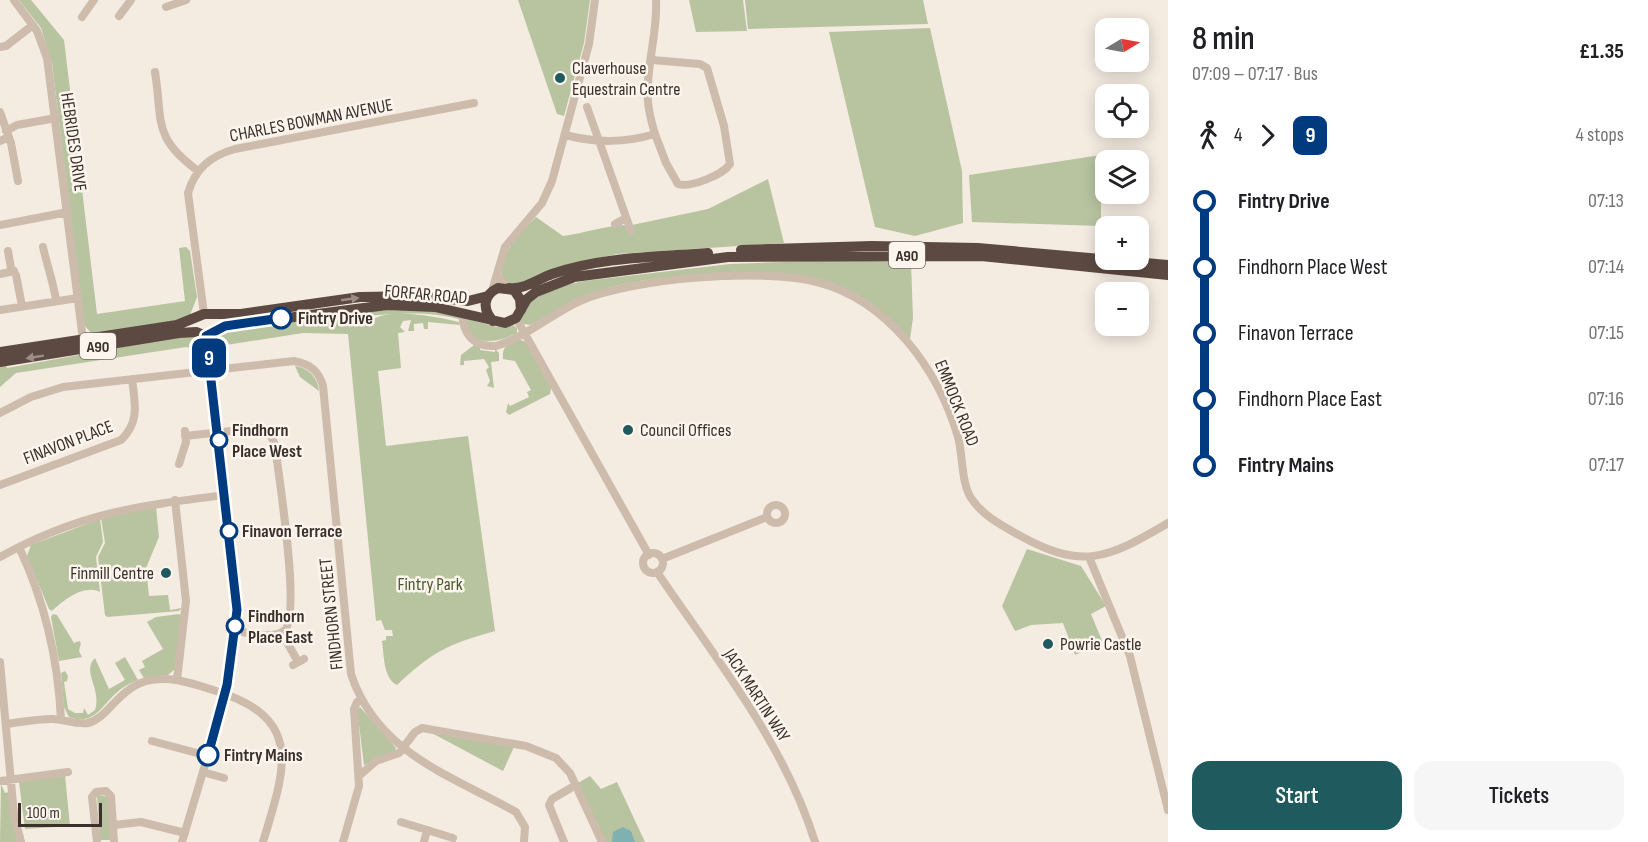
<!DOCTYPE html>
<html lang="en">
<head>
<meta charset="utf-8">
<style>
  :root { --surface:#fff; --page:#f6f6f6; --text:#202124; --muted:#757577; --accent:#1f5a5e }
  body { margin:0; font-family:"Sofia Sans Condensed",sans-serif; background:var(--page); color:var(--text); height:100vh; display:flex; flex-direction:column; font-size:22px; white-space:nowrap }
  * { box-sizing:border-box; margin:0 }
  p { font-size:20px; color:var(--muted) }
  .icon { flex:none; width:33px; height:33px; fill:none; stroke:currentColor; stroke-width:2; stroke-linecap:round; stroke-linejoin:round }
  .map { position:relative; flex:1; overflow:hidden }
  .drawer { display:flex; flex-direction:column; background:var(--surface); width:480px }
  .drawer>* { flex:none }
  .badge { padding:0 12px; border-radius:9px; font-size:21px; line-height:39px }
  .needle { width:39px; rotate:80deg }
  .buttons { position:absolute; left:1095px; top:18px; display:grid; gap:12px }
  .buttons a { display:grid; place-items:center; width:54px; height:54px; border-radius:12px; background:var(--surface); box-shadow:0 3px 15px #0003; font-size:30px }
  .scale { position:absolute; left:18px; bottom:15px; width:84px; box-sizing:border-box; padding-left:6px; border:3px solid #3b302b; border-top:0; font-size:16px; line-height:21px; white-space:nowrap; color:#3b302b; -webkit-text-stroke:4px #fbf5ee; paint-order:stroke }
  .map>.badge { position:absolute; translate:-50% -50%; box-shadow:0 0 0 3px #fff }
  .legs { display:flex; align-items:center; gap:9px; height:66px; padding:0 24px; font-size:20px }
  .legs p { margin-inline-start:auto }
  .head { display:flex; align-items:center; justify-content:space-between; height:102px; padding:0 24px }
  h1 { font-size:33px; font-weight:600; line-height:45px }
  .action { display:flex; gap:12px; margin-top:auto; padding:12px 24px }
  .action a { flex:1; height:69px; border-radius:18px; background:var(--accent); color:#fff; font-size:24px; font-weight:600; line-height:69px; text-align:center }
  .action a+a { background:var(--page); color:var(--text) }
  ul { padding:0 24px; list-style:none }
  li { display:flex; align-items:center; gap:21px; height:66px; font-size:22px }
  li i { display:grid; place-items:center; width:9px; height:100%; margin:0 8px; background:currentColor }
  li i::after { content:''; width:15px; height:15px; margin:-8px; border:4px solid; border-radius:50%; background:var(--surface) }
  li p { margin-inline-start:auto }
  li:first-child i { background:linear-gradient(#0000 50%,currentColor 0) }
  li:last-child i { background:linear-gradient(currentColor 50%,#0000 0) }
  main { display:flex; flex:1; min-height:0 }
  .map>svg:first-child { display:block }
</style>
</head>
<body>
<main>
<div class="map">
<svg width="1168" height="842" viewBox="0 0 1168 842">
  <rect width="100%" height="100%" fill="#f4ebe1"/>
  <!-- green -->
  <path fill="#b8c4a0" d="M19,0H31L64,40L97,314L185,301L179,248L186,247L190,251L197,297L190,315L179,320L92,334L84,325L52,64L41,28Z
    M518,0H590L584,43L564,116L557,114Z
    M689,0H743L747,31L696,32Z
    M745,0H923L928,24L748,29Z
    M930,28L962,171L963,223L915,236L875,227L829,32Z
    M1101,155V226L972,222L969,175Z
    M768,179L784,243L617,254L559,267L525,282L511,284C483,268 522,232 536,217L563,236C585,233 610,224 632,225L708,209Z
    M834,260L911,262L913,318L910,339L868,302L788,274L645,280L610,287L530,325L524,324L519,318L526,305L551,288L584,281L730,264Z
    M377,309L436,311L497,327L513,325L517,328V333C499,342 471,349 466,321C420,308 392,316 348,316L369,319V322C386,306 439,317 459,322L460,325L428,322V329H424L423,323L414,324V331H408L411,320L403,321L400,327L405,332L398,333L401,368L378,371L386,446L468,436L495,631C448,644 432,652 397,685C383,678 384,654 382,641L386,640V636H393L392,630H385L381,620L376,621L348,334L303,333L226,345L215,347L216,358H213L212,346L218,333L235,327Z
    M183,336L194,337L205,352L186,347L16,373L0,387V366L6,365L7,368Z
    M518,339L526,342L551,388L550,394L509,415L506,412L508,403L510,406L529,397L527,392L531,390L515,361L503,359C502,346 507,345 518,339Z
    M474,345L480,347V350L495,352V349L499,353V361L491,362L494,388L487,386L490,381L486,370L489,367L484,359L464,361V365H460L461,355Z
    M295,366C308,368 318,377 319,391L300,377Z
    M156,507L159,537L146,568L149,596L168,595L170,610L182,608L179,611L107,617L105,615L98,557L105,543L101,518Z
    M100,519L103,542L96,557L100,592C84,584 64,600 52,611L49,609L27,556L31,545Z
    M1027,549L1081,566L1106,606L1091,614L1103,643L1075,655L1063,623L1031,625L1015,631L1002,606Z
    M53,614L57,615L74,643L79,641L81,643L79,651L82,657L59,661L51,617Z
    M179,614L182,616L176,668L168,675L144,678L139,670L145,667L142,661L163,649L147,622L156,617Z
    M125,657L138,680C133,682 126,685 121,689C103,702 96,727 69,717L64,707L61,673L65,671L68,676L67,681L64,682L68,709L75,713H83L84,708L88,715L95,710C102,688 81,672 95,658L109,689L125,680L115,663Z
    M360,707L396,748L395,751L364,765L357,709Z
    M428,731L514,747L503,771Z
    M65,775L70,826L25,829L19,782Z
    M590,776L601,789L617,782L645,842H606L578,783Z
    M1,784L5,793L9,792L17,842H0Z
    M97,795L109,797L110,840H100Z"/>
  <!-- water -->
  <path fill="#7fb0b2" d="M623,827L631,831L635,842H612L613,832Z"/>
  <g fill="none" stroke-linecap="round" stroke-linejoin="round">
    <!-- minor -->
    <path stroke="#cdbbac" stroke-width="8" d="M14,0L37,31L47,58L83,340
      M166,7L186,0
      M119,16L131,0
      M82,17L94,0
      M0,47L6,46L33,25
      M652,60L700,64L707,68L724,126L730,164C723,175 690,188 678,184L666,163L655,134
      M155,72C163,122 152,137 198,171
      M587,107L631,231
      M0,112L11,143L18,181
      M6,131L17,125L56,118
      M565,135C597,143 624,143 655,134C652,124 649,113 648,102C645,69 658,34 656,0
      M0,141L9,137
      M615,224L626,218
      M0,225L68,212
      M43,247C47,265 53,281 56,300
      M8,251L11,268L16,275L22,306
      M0,274L14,271
      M497,274L505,247L542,203L552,181L589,44L595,0
      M492,291L497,274L507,287
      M0,310L78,298
      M204,314L188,193C195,169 210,156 235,149L474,103
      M516,318L649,555
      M463,321C466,339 479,347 496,346C526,337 551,314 580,301C633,278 761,268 817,282C888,300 938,369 958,437C963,455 961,482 971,498C982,515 1001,525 1017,534C1082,571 1107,559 1168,523
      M0,413L31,397L63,387L294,361C310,364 319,371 323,386L351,674C377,753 450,775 516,812L525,827L524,842
      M185,436L259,428L270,434L275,445C278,473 302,617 284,631C272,640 248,632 234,631
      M179,464L186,442L185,431
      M0,485L121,440C140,422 135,403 132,379
      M175,500L186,601L177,680
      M767 514a9 9 0 1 1 18 0a9 9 0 1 1-18 0Z
      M19,547C45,602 58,658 61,719
      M643 563a10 10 0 1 1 20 0a10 10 0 1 1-20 0Z
      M0,557C80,513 137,506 225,495
      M1089,557L1130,656L1168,810
      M662,559L767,517
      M657,572C715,658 784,742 815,842
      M282,633L298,662
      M0,662L14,815L21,842
      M293,665L304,659
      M6,724C21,722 37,719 52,719C64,719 76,725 88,723C108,718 117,690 146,681C169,675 191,683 213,690C306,718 285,768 263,842
      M152,741L208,756
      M203,772L224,778
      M360,775L376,761L399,753L415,732L422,728L526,746L556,758L570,773L602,842
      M0,781L68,772
      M401,822L453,838
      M114,825L141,822L185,833
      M97,842L92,797L96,792L106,791L111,796L114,842
      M182,842L223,705L237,610L206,336
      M343,842L359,786L354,709L357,702L362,700
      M424,842L427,830
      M564,842L549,805L552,799L576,785"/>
    <!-- highway -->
    <path stroke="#5c4a42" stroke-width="10" d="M741,250L872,246L978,248L1168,265
      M509,288C524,290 538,279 552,274C600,257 657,257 708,253
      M493,321C482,309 483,295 498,288L514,290L520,299L521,310
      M0,352L177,325L204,314H241L360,297L420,296L468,301L488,296
      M0,362L179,333L196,332L206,336L225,326L387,305L435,307L505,323L516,318L527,299L536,292L574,277L728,257L981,256L1168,275"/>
  </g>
  <!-- one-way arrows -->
  <defs><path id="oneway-solid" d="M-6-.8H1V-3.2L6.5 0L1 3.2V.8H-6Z" transform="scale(1.5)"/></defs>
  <g fill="#9c8e87">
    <use href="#oneway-solid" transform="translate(350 299) rotate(-8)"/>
    <use href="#oneway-solid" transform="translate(35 357) rotate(171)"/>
  </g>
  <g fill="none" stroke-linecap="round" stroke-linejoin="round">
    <defs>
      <path id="line-1" d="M208,755L227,685L237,610L206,336L225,326L281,318"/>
    </defs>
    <!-- line-1 casing -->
    <use href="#line-1" stroke="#fff" stroke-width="14"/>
    <!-- line-1 -->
    <use href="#line-1" stroke="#003b80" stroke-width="9"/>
  </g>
  <!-- markers -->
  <g fill="#1f5a5e" stroke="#fbf5ee" stroke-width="2">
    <circle cx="560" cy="78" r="6"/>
    <circle cx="628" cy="430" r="6"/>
    <circle cx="166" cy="573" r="6"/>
    <circle cx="1048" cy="644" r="6"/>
  </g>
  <g fill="#fff" stroke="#003b80" stroke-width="3">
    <circle cx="281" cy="318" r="10"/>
    <circle cx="219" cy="440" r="8"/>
    <circle cx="229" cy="531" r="8"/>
    <circle cx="235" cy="626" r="8"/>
    <circle cx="208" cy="755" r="10"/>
  </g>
  <g text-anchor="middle" stroke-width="5" stroke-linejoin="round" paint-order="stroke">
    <!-- shield labels -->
    <g fill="#fbf5ee" stroke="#756b66" stroke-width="1.5">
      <rect x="889" y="242" width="36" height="26" rx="4.5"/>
      <rect x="80" y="333" width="36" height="26" rx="4.5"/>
    </g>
    <g font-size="16" font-weight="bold" fill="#3b302b">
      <text x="907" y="261">A90</text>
      <text x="98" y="352">A90</text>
    </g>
    <!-- poi labels -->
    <g font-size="18" fill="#3b302b" stroke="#fbf5ee" text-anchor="start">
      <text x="572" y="74">Claverhouse<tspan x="572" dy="21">Equestrain Centre</tspan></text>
      <text x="640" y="436">Council Offices</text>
      <text x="154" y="579" text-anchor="end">Finmill Centre</text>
      <text x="1060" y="650">Powrie Castle</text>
    </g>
    <!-- street labels -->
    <g font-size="18" fill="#3b302b" stroke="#fbf5ee">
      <text transform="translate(311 120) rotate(-11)" y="6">CHARLES BOWMAN AVENUE</text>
      <text transform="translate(74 142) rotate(82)" y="6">HEBRIDES DRIVE</text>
      <text transform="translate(426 294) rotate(5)" y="6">FORFAR ROAD</text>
      <text transform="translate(957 403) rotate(68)" y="6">EMMOCK ROAD</text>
      <text transform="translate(68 442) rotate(-21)" y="6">FINAVON PLACE</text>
      <text transform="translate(331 614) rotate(-96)" y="6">FINDHORN STREET</text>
      <text transform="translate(757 695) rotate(57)" y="6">JACK MARTIN WAY</text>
    </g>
    <!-- stop labels -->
    <g font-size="18" font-weight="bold" fill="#3b302b" stroke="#fbf5ee" text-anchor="start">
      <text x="298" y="324">Fintry Drive</text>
      <text x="232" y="436">Findhorn<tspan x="232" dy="21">Place West</tspan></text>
      <text x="242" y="537">Finavon Terrace</text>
      <text x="248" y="622">Findhorn<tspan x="248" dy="21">Place East</tspan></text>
      <text x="224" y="761">Fintry Mains</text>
    </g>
    <!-- park labels -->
    <g font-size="18" fill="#4a5a2e" stroke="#fbf5ee">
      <text x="430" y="590">Fintry Park</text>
    </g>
  </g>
</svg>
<div class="buttons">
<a><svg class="needle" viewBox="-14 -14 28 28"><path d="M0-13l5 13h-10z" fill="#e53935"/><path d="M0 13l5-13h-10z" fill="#757577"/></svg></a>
<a><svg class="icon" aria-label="locate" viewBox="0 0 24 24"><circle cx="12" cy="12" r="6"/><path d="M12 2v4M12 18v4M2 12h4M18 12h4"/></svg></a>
<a><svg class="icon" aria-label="layers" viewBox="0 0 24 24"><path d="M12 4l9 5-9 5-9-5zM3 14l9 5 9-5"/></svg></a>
<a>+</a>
<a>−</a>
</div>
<div class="scale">100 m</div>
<b class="badge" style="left:209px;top:358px;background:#003b80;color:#fff">9</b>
</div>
<section class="drawer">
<div class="head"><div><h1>8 min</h1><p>07:09 – 07:17 · Bus</p></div><b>£1.35</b></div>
<div class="legs"><svg class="icon" aria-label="walk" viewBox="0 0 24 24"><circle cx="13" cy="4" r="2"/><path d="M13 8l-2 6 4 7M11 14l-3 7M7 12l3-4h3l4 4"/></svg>4<svg class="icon" aria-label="forward" viewBox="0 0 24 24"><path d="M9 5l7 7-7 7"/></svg><b class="badge" style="background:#003b80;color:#fff">9</b><p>4 stops</p></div>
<ul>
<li><i style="color:#003b80"></i><b>Fintry Drive</b><p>07:13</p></li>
<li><i style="color:#003b80"></i><span>Findhorn Place West</span><p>07:14</p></li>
<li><i style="color:#003b80"></i><span>Finavon Terrace</span><p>07:15</p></li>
<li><i style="color:#003b80"></i><span>Findhorn Place East</span><p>07:16</p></li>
<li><i style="color:#003b80"></i><b>Fintry Mains</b><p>07:17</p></li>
</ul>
<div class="action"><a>Start</a><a>Tickets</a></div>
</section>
</main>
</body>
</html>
